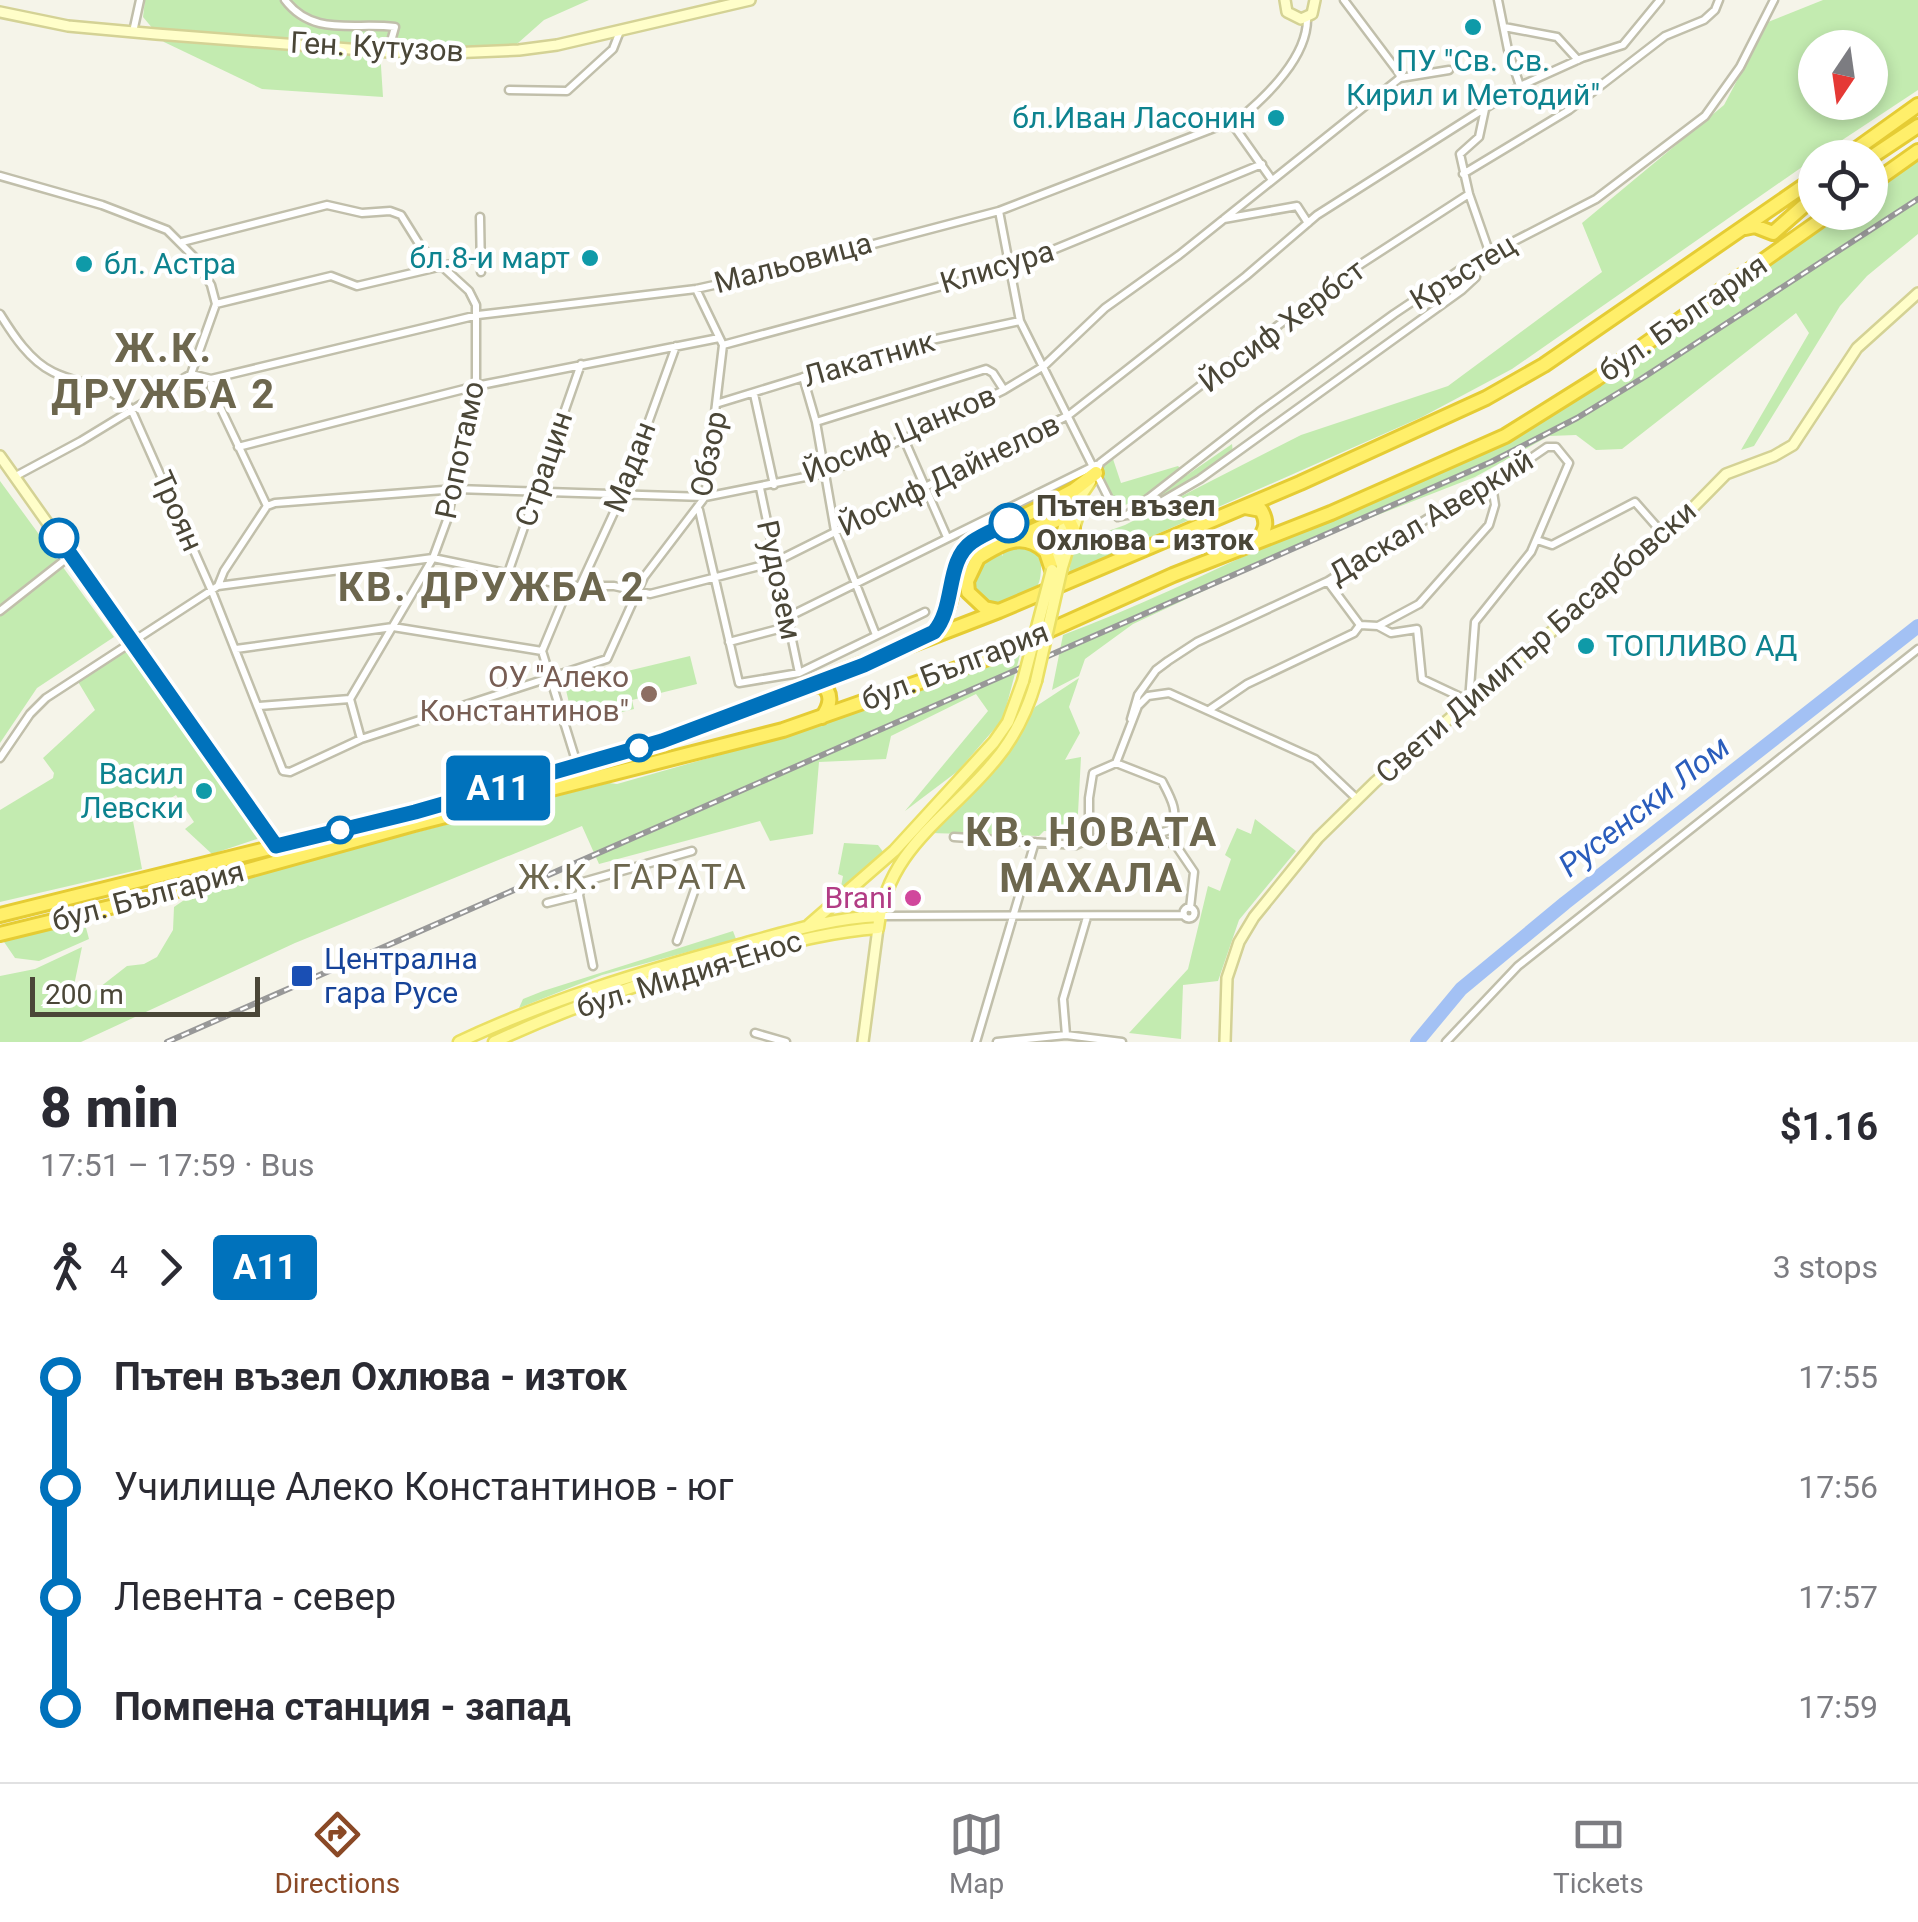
<!DOCTYPE html>
<html lang="en">
<head>
<meta charset="utf-8">
<style>
  :root { --surface:#fff; --page:#f2f2f3; --text:#2b2b33; --muted:#7c7c81; --line:#e1e1e2; --accent:#8a4926 }
  body { margin:0; font-family:Roboto,sans-serif; background:var(--page); color:var(--text); height:100vh; display:flex; flex-direction:column; font-size:38px; white-space:nowrap }
  * { box-sizing:border-box; margin:0 }
  p { font-size:32px; color:var(--muted) }
  .icon { flex:none; width:55px; height:55px; fill:none; stroke:currentColor; stroke-width:2; stroke-linecap:round; stroke-linejoin:round }
  .map { position:relative; height:1042px; overflow:hidden }
  .drawer { display:flex; flex-direction:column; background:var(--surface); flex:1 }
  .drawer>* { flex:none }
  .badge { padding:0 20px; border-radius:8px; font-size:35px; line-height:65px }
  .needle { width:65px; rotate:193deg }
  .tools { position:absolute; left:1798px; top:30px; display:grid; gap:20px }
  .tools a { display:grid; place-items:center; width:90px; height:90px; border-radius:50%; background:var(--surface); box-shadow:0 5px 15px #0003; font-size:50px }
  .scale { position:absolute; left:30px; bottom:25px; width:230px; box-sizing:border-box; padding-left:10px; border:5px solid #4a4637; border-top:0; font-size:28px; line-height:35px; white-space:nowrap; color:#4a4637; -webkit-text-stroke:8px #fff; paint-order:stroke }
  .map>.badge { position:absolute; translate:-50% -50%; box-shadow:0 0 0 5px #fff }
  .legs { display:flex; align-items:center; gap:15px; height:110px; padding:0 40px; font-size:32px }
  .legs p { margin-inline-start:auto }
  .headline { display:flex; align-items:center; justify-content:space-between; height:170px; padding:0 40px }
  h1 { font-size:55px; font-weight:800; line-height:75px }
  ul { padding:0 40px; list-style:none }
  li { display:flex; align-items:center; gap:35px; height:110px; font-size:38px }
  li i { display:grid; place-items:center; width:15px; height:100%; margin:0 12px; background:currentColor }
  li i::after { content:''; width:25px; height:25px; margin:-12px; border:8px solid; border-radius:50%; background:var(--surface) }
  li p { margin-inline-start:auto }
  li:first-child i { background:linear-gradient(#0000 50%,currentColor 0) }
  li:last-child i { background:linear-gradient(currentColor 50%,#0000 0) }
  .dock { display:flex; justify-content:space-around; align-items:center; height:140px; border-top:2px solid var(--line); background:var(--surface); font-size:28px; color:var(--muted) }
  .dock a { display:grid; justify-items:center; gap:5px }
  .dock .active { color:var(--accent) }
  .map>svg:first-child { display:block }
</style>
</head>
<body>
<div class="map">
<svg width="1918" height="1042" viewBox="0 0 1918 1042">
  <rect width="100%" height="100%" fill="#f5f4e9"/>
  <!-- green -->
  <path fill="#c3ebb0" fill-rule="evenodd" d="M145,0H589L544,20L509,51H380L383,97L262,89L164,42L143,17Z
    M1823,0H1918V90L1815,158L1512,369L1422,417L1069,573L1072,552L1094,536L1125,525L1301,435L1448,386L1602,272L1582,223L1724,105L1768,22ZM1815,48H1870V102H1815Z
    M1918,160V234L1867,276L1840,306L1754,446L1741,450L1809,333L1796,313L1622,449L1596,450L1576,435L1549,436L1475,477L1306,543L1133,624L1085,659L1079,676L1052,690L1063,635C1142,605 1216,569 1292,534C1373,497 1458,470 1535,425C1640,363 1740,282 1841,213L1870,212V193Z
    M1232,444L1233,453L1194,481L1135,513L1180,479L1117,509L1099,471L1102,465L1113,459L1121,483L1178,466L1187,475Z
    M0,481L114,637L37,688L0,743Z
    M1016,545L1030,547L1041,559C1041,569 1042,583 1034,590C1007,613 955,609 982,561L999,552L1003,556L1002,551Z
    M1021,651L1003,719L958,771L905,811L988,711L976,694L891,736L886,759L819,762L813,834L770,841L760,821L599,864L582,826L295,943L81,1042H0V976L35,969L82,947L72,995L77,1005L127,966L144,964L157,957L173,930L174,907L203,887L609,783L617,784L758,744Z
    M125,652L134,656L260,838L212,854L185,829L194,822L176,795L133,821L142,869L0,902V810L53,778L54,773L43,758L95,710L77,680Z
    M690,656L697,684L632,700L634,709L574,724L565,686Z
    M1079,678L1069,707L1080,733L1065,760L1081,757L1077,832L1044,831L1039,836L930,833L1017,739L1035,707Z
    M1255,819L1296,851L1239,920L1218,981L1183,985L1181,1039L1129,1033L1188,969L1208,886L1220,891L1231,859L1225,855L1237,828L1251,834Z
    M844,843L878,845L884,853L840,892L843,876L838,874Z
    M68,924H85L89,939L39,961L15,958L2,939Z
    M733,931L736,939L602,975L519,1008L523,999L543,991Z"/>
  <g fill="none" stroke-linecap="round" stroke-linejoin="round">
    <!-- river -->
    <path stroke="#a3c1f4" stroke-width="14" d="M1417,1042L1461,989L1565,903L1918,626"/>
    <defs>
      <path id="street" d="M285,0C313,37 354,22 395,27L388,52
        M1344,0L1399,73L1400,78L1449,70
        M1498,0L1508,50L1520,86
        M1504,27L1557,37L1578,60
        M133,32L140,0
        M509,90L567,91L613,49L620,31
        M1485,109L1479,137L1460,154L1469,194L1490,254
        M1231,122L1272,180
        M1463,174L1569,110L1665,36L1704,20L1715,10L1719,0
        M0,176L102,205L167,230L194,257L211,285L216,304L191,374
        M999,211L1020,321L1118,517L1127,515L1259,412L1394,314L1464,267L1596,199L1705,116L1740,67L1774,0
        M480,217L481,272
        M1224,219L1297,206L1308,223
        M182,242L327,205L362,213L390,211L401,215L421,247L469,291L476,305V386L447,520L433,558L350,699L361,739
        M216,304L331,276L357,286L481,257
        M0,314C13,335 30,361 53,372C81,386 110,383 131,409L211,589L283,771L290,772L361,739L607,659L644,577L705,497L723,345L696,289
        M723,345L1009,268L1262,164
        M803,377L816,422L835,531L876,635
        M211,379V388L267,506
        M754,394L774,485
        M719,403L908,345L1020,321
        M816,422L986,369L993,373L1004,390
        M904,439L947,537
        M238,447L476,386L719,338
        M1097,472L1100,463L1341,277L1469,194
        M14,477L81,441L191,374L211,379L478,315L696,289L741,279L999,211L1240,118C1267,96 1308,56 1307,18
        M760,488L799,673
        M699,510L739,683L799,673L925,612
        M1128,515L1152,507L1200,479L1462,290L1476,277L1474,262
        M1537,540L1552,545L1635,502L1665,536
        M508,573L581,364
        M1328,582L1360,625
        M218,586L224,571L267,506L275,503L456,489L705,497L825,473L904,439L1004,390L1044,366L1105,308L1179,255L1400,78
        M569,586L542,651L577,764
        M580,586L622,495L676,346
        M0,611L71,555
        M788,617L1096,465
        M729,642L790,626
        M236,649L393,627L542,651
        M259,706L350,699
        M1209,710L1247,684L1354,633L1360,625L1378,626L1419,604L1489,525L1495,505L1492,485
        M1131,719L1138,695L1156,670L1168,661L1197,642L1328,581L1433,515L1492,485L1547,447H1556L1569,463L1531,552L1475,622L1469,701L1422,679L1417,629L1391,633L1378,626
        M0,758L30,714L46,698L218,586L433,558L569,586H614L650,594L775,562L1069,415L1246,276L1317,215L1520,86L1582,58L1623,45L1660,0
        M954,837L1076,845L1089,839L1146,837L1170,830C1180,813 1171,798 1162,781L1116,763L1138,706L1148,696L1169,693L1315,759L1356,798
        M1089,839V798L1093,773L1116,763
        M1152,839L1175,844L1194,872L1190,908
        M547,903L579,895
        M1183.5 913a5.5 5.5 0 1 1 11 0a5.5 5.5 0 1 1-11 0Z
        M880,916L1184,915
        M677,941L696,886
        M593,966L579,895L583,882L692,851
        M755,1033L786,1042
        M1066,1035L1063,999L1087,917
        M976,1042L1035,842
        M997,1042L1066,1035L1122,1042
        M1446,1042L1518,966L1918,649"/>
      <path id="secondary" d="M1285,0L1287,12L1301,19L1312,14L1315,0
        M0,12L68,26L156,34L388,52L449,53L519,50L557,45L750,0
        M0,456L276,846
        M863,1042L878,928
        M1225,1042L1227,978L1239,942L1254,917L1318,838L1375,782L1671,530L1726,474L1774,456L1793,445L1857,348L1918,293"/>
      <path id="primary" d="M1062,567L1081,505
        M1052,570L1067,516L1090,482
        M809,925L894,851L994,742L1008,722L1023,681
        M459,1042C548,1000 641,972 736,946C783,933 830,918 880,916
        M494,1042C576,1004 661,975 749,953C792,942 834,931 878,928C887,849 946,819 992,764C1014,739 1027,712 1036,681"/>
      <path id="highway" d="M1844,158L1918,105
        M1870,158L1918,126
        M1870,185L1918,151
        M1745,228L1755,226L1773,233L1815,196
        M1245,507L1261,510C1268,522 1266,529 1258,540
        M1040,508L1074,490L1096,473
        M1019,537L1079,510
        M999,611L985,608L968,592L967,581L978,558C1001,543 1023,530 1046,552L1052,570
        M929,634C959,615 948,568 970,542L1040,508L1067,516L1073,529
        M811,686L821,685C834,693 830,707 822,717
        M0,915L415,812L662,741L999,611L1300,483L1486,398L1544,365L1815,178
        M0,934L151,897L414,824L783,730L988,658L1173,575L1331,513L1505,436L1596,379L1832,212"/>
    </defs>
    <!-- street casing -->
    <use href="#street" stroke="#c1bfab" stroke-width="11"/>
    <!-- secondary casing -->
    <use href="#secondary" stroke="#d4d295" stroke-width="14"/>
    <!-- primary casing -->
    <use href="#primary" stroke="#eae063" stroke-width="15"/>
    <!-- highway casing -->
    <use href="#highway" stroke="#e5cc34" stroke-width="18"/>
    <!-- street -->
    <use href="#street" stroke="#fff" stroke-width="6"/>
    <!-- secondary -->
    <use href="#secondary" stroke="#fffec9" stroke-width="9"/>
    <!-- primary -->
    <use href="#primary" stroke="#fff998" stroke-width="10"/>
    <!-- highway -->
    <use href="#highway" stroke="#ffef6a" stroke-width="12"/>
    <defs>
      <path id="rail" d="M167,1042L1491,462L1577,418L1641,379L1918,199"/>
    </defs>
    <!-- rail casing -->
    <use href="#rail" stroke="#989898" stroke-width="6"/>
    <!-- rail -->
    <use href="#rail" stroke="#fff" stroke-width="2.5" stroke-dasharray="8" stroke-linecap="butt"/>
    <defs>
      <path id="primary-bridge" d="M1023,681L1052,570
        M1036,681L1062,567"/>
    </defs>
    <!-- primary-bridge casing -->
    <use href="#primary-bridge" stroke="#eae063" stroke-width="15" stroke-linecap="butt"/>
    <!-- primary-bridge -->
    <use href="#primary-bridge" stroke="#fff998" stroke-width="10"/>
  </g>
  <g fill="none" stroke-linecap="round" stroke-linejoin="round">
    <defs>
      <path id="line-1" d="M59,538L276,846L415,812L662,741L864,665L934,632C956,607 945,561 972,542C983,534 997,529 1009,523"/>
    </defs>
    <!-- line-1 casing -->
    <use href="#line-1" stroke="#fff" stroke-width="22"/>
    <!-- line-1 -->
    <use href="#line-1" stroke="#0072bc" stroke-width="15"/>
  </g>
  <!-- markers -->
  <g fill="#0f9aa8" stroke="#fff" stroke-width="4">
    <circle cx="1473" cy="27" r="10"/>
    <circle cx="1276" cy="118" r="10"/>
    <circle cx="590" cy="258" r="10"/>
    <circle cx="84" cy="264" r="10"/>
    <circle cx="1586" cy="646" r="10"/>
    <circle cx="204" cy="791" r="10"/>
  </g>
  <g fill="#fff" stroke="#0072bc" stroke-width="5">
    <circle cx="1009" cy="523" r="18"/>
    <circle cx="59" cy="538" r="18"/>
    <circle cx="639" cy="748" r="12"/>
    <circle cx="340" cy="830" r="12"/>
  </g>
  <circle fill="#8d6e63" stroke="#fff" stroke-width="4" cx="649" cy="694" r="10"/>
  <circle fill="#d1479c" stroke="#fff" stroke-width="4" cx="913" cy="898" r="10"/>
  <rect fill="#1a4fb4" stroke="#fff" stroke-width="4" x="290" y="964" width="24" height="24" rx="5"/>
  <g text-anchor="middle" stroke-width="9" stroke-linejoin="round" paint-order="stroke">
    <!-- street labels -->
    <g font-size="30" fill="#4a4637" stroke="#fff">
      <text transform="translate(377 47) rotate(3)" y="10">Ген. Кутузов</text>
      <text transform="translate(793 263) rotate(-15)" y="10">Мальовица</text>
      <text transform="translate(997 267) rotate(-17)" y="10">Клисура</text>
      <text transform="translate(1463 272) rotate(-31)" y="10">Кръстец</text>
      <text transform="translate(1683 318) rotate(-35)" y="10">бул. България</text>
      <text transform="translate(1282 326) rotate(-37)" y="10">Йосиф Хербст</text>
      <text transform="translate(869 359) rotate(-16)" y="10">Лакатник</text>
      <text transform="translate(899 434) rotate(-23)" y="10">Йосиф Цанков</text>
      <text transform="translate(460 450) rotate(-78)" y="10">Ропотамо</text>
      <text transform="translate(709 454) rotate(-79)" y="10">Обзор</text>
      <text transform="translate(630 467) rotate(-69)" y="10">Мадан</text>
      <text transform="translate(544 469) rotate(-71)" y="10">Страцин</text>
      <text transform="translate(949 475) rotate(-26)" y="10">Йосиф Дайнелов</text>
      <text transform="translate(177 511) rotate(66)" y="10">Троян</text>
      <text transform="translate(1431 517) rotate(-31)" y="10">Даскал Аверкий</text>
      <text transform="translate(779 580) rotate(78)" y="10">Рудозем</text>
      <text transform="translate(1536 642) rotate(-41)" y="10">Свети Димитър Басарбовски</text>
      <text transform="translate(955 666) rotate(-21)" y="10">бул. България</text>
      <text transform="translate(148 896) rotate(-15)" y="10">бул. България</text>
      <text transform="translate(689 974) rotate(-17)" y="10">бул. Мидия-Енос</text>
    </g>
    <!-- culture labels -->
    <g font-size="30" fill="#0d838f" stroke="#fff" text-anchor="end">
      <text x="1473" y="71" text-anchor="middle">ПУ "Св. Св.<tspan x="1473" dy="34">Кирил и Методий"</tspan></text>
      <text x="1256" y="128">бл.Иван Ласонин</text>
      <text x="570" y="268">бл.8-и март</text>
      <text x="104" y="274" text-anchor="start">бл. Астра</text>
      <text x="1606" y="656" text-anchor="start">ТОПЛИВО АД</text>
      <text x="184" y="784">Васил<tspan x="184" dy="34">Левски</tspan></text>
    </g>
    <!-- stop labels -->
    <g font-size="30" font-weight="bold" fill="#4a4637" stroke="#fff" text-anchor="start">
      <text x="1036" y="516">Пътен възел<tspan x="1036" dy="34">Охлюва - изток</tspan></text>
    </g>
    <!-- education labels -->
    <g font-size="30" fill="#785e54" stroke="#fff" text-anchor="end">
      <text x="629" y="687">ОУ "Алеко<tspan x="629" dy="34">Константинов"</tspan></text>
    </g>
    <!-- hotel labels -->
    <g font-size="30" fill="#b23c85" stroke="#fff" text-anchor="end">
      <text x="893" y="908">Brani</text>
    </g>
    <!-- transit labels -->
    <g font-size="30" fill="#164399" stroke="#fff" text-anchor="start">
      <text x="324" y="969">Централна<tspan x="324" dy="34">гара Русе</tspan></text>
    </g>
    <!-- water labels -->
    <g font-size="32" font-style="italic" fill="#2a5dbc" stroke="#fff">
      <text transform="translate(1644 806) rotate(-38)" y="11">Русенски Лом</text>
    </g>
    <!-- quarter labels -->
    <g font-size="35" letter-spacing="2.5" fill="#6d674e" stroke="#fff">
      <text x="633" y="889">Ж.К. ГАРАТА</text>
    </g>
    <!-- district labels -->
    <g font-size="40" font-weight="bold" letter-spacing="2.5" fill="#6d674e" stroke="#fff">
      <text x="164" y="362">Ж.К.<tspan x="164" dy="46">ДРУЖБА 2</tspan></text>
      <text x="492" y="601">КВ. ДРУЖБА 2</text>
      <text x="1092" y="846">КВ. НОВАТА<tspan x="1092" dy="46">МАХАЛА</tspan></text>
    </g>
  </g>
</svg>
<div class="tools">
<a><svg class="needle" viewBox="-14 -14 28 28"><path d="M0-13l5 13h-10z" fill="#e53935"/><path d="M0 13l5-13h-10z" fill="#7c7c81"/></svg></a>
<a><svg class="icon" aria-label="locate" viewBox="0 0 24 24"><circle cx="12" cy="12" r="6"/><path d="M12 2v4M12 18v4M2 12h4M18 12h4"/></svg></a>
</div>
<div class="scale">200 m</div>
<b class="badge" style="left:498px;top:788px;background:#0072bc;color:#fff">А11</b>
</div>
<section class="drawer">
<div class="headline"><div><h1>8 min</h1><p>17:51 – 17:59 · Bus</p></div><b>$1.16</b></div>
<div class="legs"><svg class="icon" aria-label="walk" viewBox="0 0 24 24"><circle cx="13" cy="4" r="2"/><path d="M13 8l-2 6 4 7M11 14l-3 7M7 12l3-4h3l4 4"/></svg>4<svg class="icon" aria-label="forward" viewBox="0 0 24 24"><path d="M9 5l7 7-7 7"/></svg><b class="badge" style="background:#0072bc;color:#fff">А11</b><p>3 stops</p></div>
<ul>
<li><i style="color:#0072bc"></i><b>Пътен възел Охлюва - изток</b><p>17:55</p></li>
<li><i style="color:#0072bc"></i><span>Училище Алеко Константинов - юг</span><p>17:56</p></li>
<li><i style="color:#0072bc"></i><span>Левента - север</span><p>17:57</p></li>
<li><i style="color:#0072bc"></i><b>Помпена станция - запад</b><p>17:59</p></li>
</ul>
</section>
<nav class="dock">
<a class="active"><svg class="icon" aria-label="directions" viewBox="0 0 24 24"><path d="M12 3l9 9-9 9-9-9zM9 14v-3h6M13 9l2 2-2 2"/></svg>Directions</a>
<a><svg class="icon" aria-label="map" viewBox="0 0 24 24"><path d="M3 6l6-2 6 2 6-2v14l-6 2-6-2-6 2zM9 4v14M15 6v14"/></svg>Map</a>
<a><svg class="icon" aria-label="tickets" viewBox="0 0 24 24"><path d="M3 7h18v10H3zM15 7v10"/></svg>Tickets</a>
</nav>
</body>
</html>
